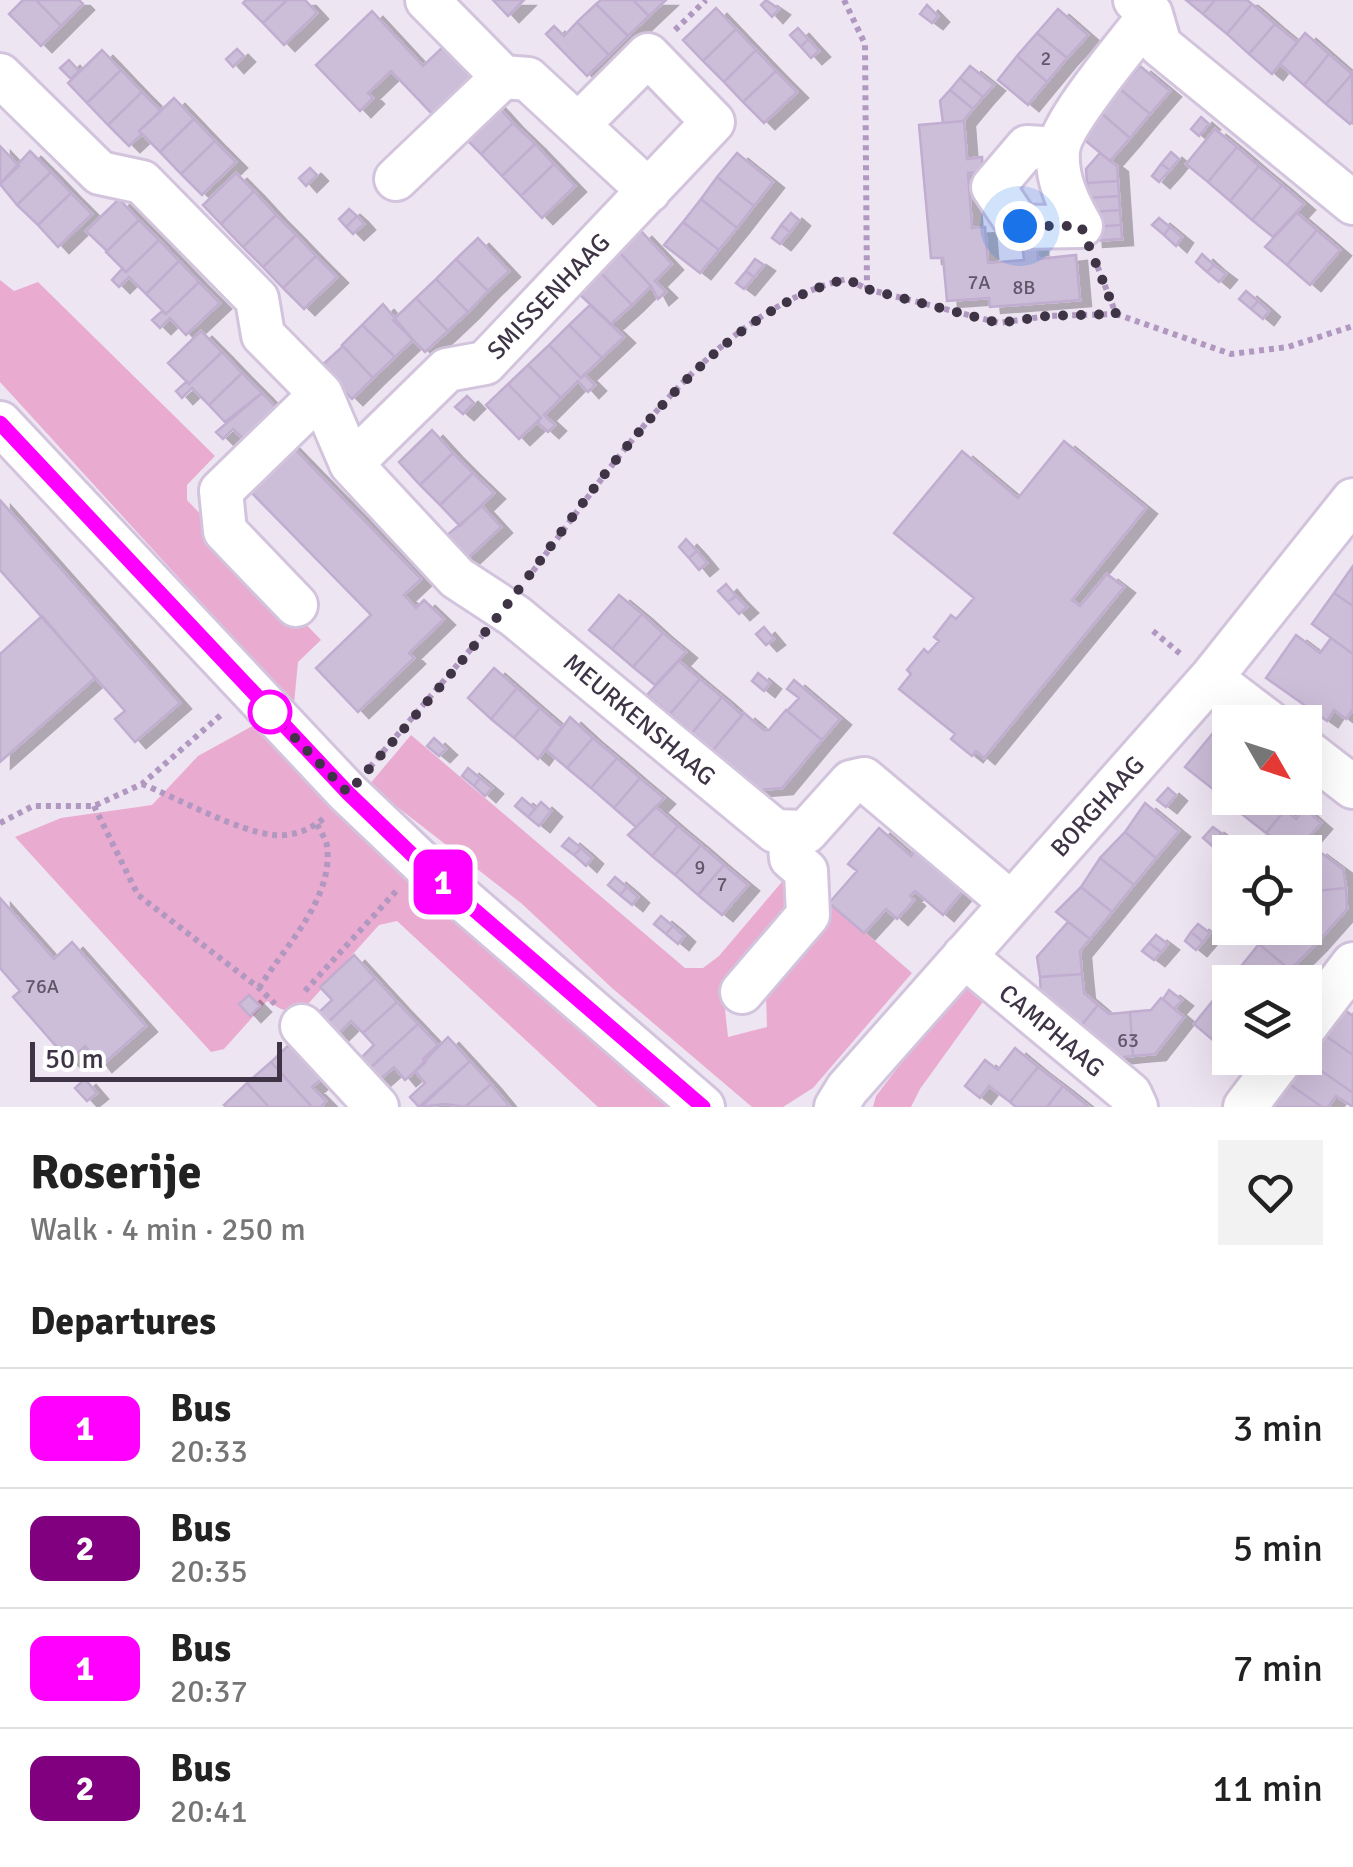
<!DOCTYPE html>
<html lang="en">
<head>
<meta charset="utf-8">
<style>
  :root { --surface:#fff; --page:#f2f2f2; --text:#222; --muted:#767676; --line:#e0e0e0 }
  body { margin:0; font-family:Signika,sans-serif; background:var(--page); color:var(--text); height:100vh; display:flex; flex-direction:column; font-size:38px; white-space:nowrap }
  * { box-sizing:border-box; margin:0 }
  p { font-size:32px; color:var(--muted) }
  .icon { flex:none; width:55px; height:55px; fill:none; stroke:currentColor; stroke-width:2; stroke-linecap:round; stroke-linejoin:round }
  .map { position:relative; height:1107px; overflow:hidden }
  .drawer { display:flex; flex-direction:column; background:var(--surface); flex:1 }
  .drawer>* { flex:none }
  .badge { padding:0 20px; border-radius:15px; font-size:35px; line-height:65px }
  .needle { width:65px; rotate:129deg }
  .buttons { position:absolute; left:1212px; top:705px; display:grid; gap:20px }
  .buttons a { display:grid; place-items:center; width:110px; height:110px; border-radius:0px; background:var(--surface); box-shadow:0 10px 40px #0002; font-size:50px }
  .scale { position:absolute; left:30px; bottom:25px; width:252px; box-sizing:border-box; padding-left:10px; border:5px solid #3e3446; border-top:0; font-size:28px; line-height:35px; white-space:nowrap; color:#3e3446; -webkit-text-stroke:8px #fff; paint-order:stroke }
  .you { position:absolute; width:50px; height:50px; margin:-25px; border:8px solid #fff; border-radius:50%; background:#1a73e8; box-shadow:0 0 0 15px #1a73e833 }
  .map>.badge { position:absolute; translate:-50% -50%; box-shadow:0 0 0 5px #fff }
  h2 { padding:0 30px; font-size:38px; line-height:90px }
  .round { display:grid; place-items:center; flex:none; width:105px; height:105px; border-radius:0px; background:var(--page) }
  .summary { display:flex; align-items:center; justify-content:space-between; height:170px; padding:0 30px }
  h1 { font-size:48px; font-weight:700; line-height:75px }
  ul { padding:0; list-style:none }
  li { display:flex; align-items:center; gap:30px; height:120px; padding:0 30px; border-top:2px solid var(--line) }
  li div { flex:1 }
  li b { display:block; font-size:38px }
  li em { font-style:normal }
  li .badge { min-width:110px; font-weight:700; text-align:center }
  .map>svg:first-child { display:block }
</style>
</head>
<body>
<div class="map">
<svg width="1353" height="1107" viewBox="0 0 1353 1107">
  <defs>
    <filter id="shadow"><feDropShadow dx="11" dy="6" stdDeviation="0" flood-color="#0004"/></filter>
  </defs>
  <rect width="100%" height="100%" fill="#eee5f3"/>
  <!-- green -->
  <path fill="#eaabd1" d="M0,280L14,291L38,282L215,456L187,485V500L321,640L298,662L294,704L0,382Z
    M256,724L671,1107H598L397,921L379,925L299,1014L281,1009L267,1001L224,1049L211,1052L15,837L61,818L152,805L198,756Z
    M411,735L685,968H703L719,956L786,877L789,912L723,991L728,1037L767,1027L766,994L823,896L912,973L813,1088L783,1107H752L612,988L521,903L369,785Z
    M966,978L990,992L920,1089L911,1107H873L876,1096Z"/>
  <!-- building -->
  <path fill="#ccbdd8" stroke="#c0add0" stroke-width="2.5" filter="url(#shadow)" d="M23,0H36L61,26L41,46L9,14Z
    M36,0H79L83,4L61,26Z
    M246,0H287L263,23L243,3Z
    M287,0H305L317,13L284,45L263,23Z
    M493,0H524L508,16Z
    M601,0H633L649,16L628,36L596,4Z
    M633,0H666L649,16Z
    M766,0L779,9L772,17L761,5Z
    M1186,0H1215L1203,14Z
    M1215,0H1247L1252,4L1227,34L1203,14Z
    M596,4L628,36L609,55L577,22Z
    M1252,4L1275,24L1249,54L1227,34Z
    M927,5L938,16L932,23L920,14Z
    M716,8L736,29L703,61L683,40Z
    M1058,9L1088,35L1067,58L1037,33Z
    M372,11L423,66L445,45L475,78L435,117L391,71L368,93L373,98L360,111L316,65Z
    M577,22L609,55L587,76L546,34L554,26L564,36Z
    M1275,24L1297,42L1272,74L1249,54Z
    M798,28L808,39L801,47L790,35Z
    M736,29L756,50L724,82L703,61Z
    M1037,33L1067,58L1047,82L1017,56Z
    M1305,33L1329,54L1304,85L1280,64Z
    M808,39L819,51L811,58L801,47Z
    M237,49L244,56L233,67L226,59Z
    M102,50L121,70L87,103L68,83Z
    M756,50L776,71L743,102L724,82Z
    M1329,54L1352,74L1326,104L1304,85Z
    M1017,56L1047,82L1028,105L998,80Z
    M69,60L79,71L71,79L60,68Z
    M970,66L994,85L983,97L960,78Z
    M1140,66L1170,91L1150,114L1120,89Z
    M121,70L142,92L108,125L87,103Z
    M776,71L797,92L764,123L743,102Z
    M1352,74L1353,121L1350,124L1326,104Z
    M960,78L983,97L973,109L950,90Z
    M1120,89L1150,114L1130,138L1100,112Z
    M950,90L973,109L963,121L943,123L940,101Z
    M142,92L161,111L139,131L142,134L129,146L108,125Z
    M174,98L194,119L160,152L139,131Z
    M494,102L513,123L481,154L461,134Z
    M1100,112L1130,138L1110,161L1080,136Z
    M1201,117L1209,124L1199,136L1191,129Z
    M194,119L215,141L181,174L160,152Z
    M964,121L967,159L982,157L983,172L968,173L972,228L985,227L988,263L1024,260L1022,244L1037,243L1038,259L1076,255L1080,300L990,307L989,298L947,301L943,258H931L919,125Z
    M513,123L535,144L502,176L481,154Z
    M1215,129L1237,147L1208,182L1186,164Z
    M215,141L236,162L202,195L181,174Z
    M535,144L554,164L521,196L502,176Z
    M0,146L19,166L0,184Z
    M1237,147L1259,166L1230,201L1208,182Z
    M30,151L51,172L17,205L0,184Z
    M1171,152L1179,159L1170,170L1161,164Z
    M737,153L773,182L754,206L717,177Z
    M1100,153L1117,166L1118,181L1087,183L1086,169Z
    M554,164L575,186L542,218L521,196Z
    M1161,164L1170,170L1159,182L1152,176Z
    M1259,166L1282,185L1252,220L1230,201Z
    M310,168L317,175L306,186L299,178Z
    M51,172L71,193L38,225L17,205Z
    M236,173L254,191L221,224L203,205Z
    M717,177L754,206L737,228L701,199Z
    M1118,181L1119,196L1088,198L1087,183Z
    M1282,185L1304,204L1273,237L1252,220Z
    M254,191L276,215L243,247L221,224Z
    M71,193L92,214L58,247L38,225Z
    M1119,196L1120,210L1090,212L1088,198Z
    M119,199L139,220L107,251L86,231Z
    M701,199L737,228L719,250L683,222Z
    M349,209L357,216L346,227L339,219Z
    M1120,210L1121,225L1091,227L1090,212Z
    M791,213L799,220L790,232L781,225Z
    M1297,213L1317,230L1287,265L1265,247Z
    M276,215L296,235L263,267L243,247Z
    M357,216L364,224L353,234L346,227Z
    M1159,218L1170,227L1164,235L1152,225Z
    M139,220L159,240L126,272L106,252Z
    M683,222L719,250L700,273L664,245Z
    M781,225L790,232L780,244L772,238Z
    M1121,225L1122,239L1092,241L1091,227Z
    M1170,227L1182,237L1176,246L1164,235Z
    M1317,230L1340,250L1310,285L1287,265Z
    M641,231L672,264L655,281L666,292L658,299L651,286L619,252Z
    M296,235L316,256L283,288L263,267Z
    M478,238L509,271L488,291L456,259Z
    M159,240L179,261L146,294L129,277L119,287L112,280L122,269L126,272Z
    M619,252L651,286L632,305L599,271Z
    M1202,254L1214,265L1207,272L1196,262Z
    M316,256L337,277L304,309L283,288Z
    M456,259L488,291L468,312L436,279Z
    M755,259L764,265L754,277L746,271Z
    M179,261L199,282L166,314L146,294Z
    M1214,265L1226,274L1219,282L1207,272Z
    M599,271L632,305L611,324L577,292Z
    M746,271L754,277L744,289L736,283Z
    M436,279L468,312L448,331L416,298Z
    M199,282L220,303L186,335L170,318L160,328L152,320L162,311L166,314Z
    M1246,291L1258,301L1251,309L1239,299Z
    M416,298L448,331L425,352L393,320Z
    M1258,301L1269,311L1263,319L1251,309Z
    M383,304L413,340L395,357L362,325Z
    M590,305L624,337L602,358L569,325Z
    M362,325L395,357L373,378L342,345Z
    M569,325L602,358L581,378L549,345Z
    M201,331L222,352L189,384L168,363Z
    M549,345L581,378L585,375L595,385L588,392L578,381L561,398L528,365Z
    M343,346L373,378L352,399L320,367Z
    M222,352L242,373L209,405L192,388L182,398L176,391L186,382L189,384Z
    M528,365L561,398L544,415L555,425L548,432L537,422L541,418L508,384Z
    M242,373L262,393L225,422L209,405Z
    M508,384L541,418L519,439L486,405Z
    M262,393L283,415L251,446L233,429L223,439L216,432Z
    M467,396L474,403L463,414L455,407Z
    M432,430L453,453L420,485L399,462Z
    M1064,441L1146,508L1072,600L1080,606L1107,574L1124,587L984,758L976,751L972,756L951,739L955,734L899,689L911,674L907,670L924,649L928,653L939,641L934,637L951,615L956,619L974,598L894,533L962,451L1018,498Z
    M288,442L421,579L404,595L416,608L424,600L444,619L409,653L414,658L358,712L316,668L371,615L244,485Z
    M453,453L473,473L440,505L420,485Z
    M473,473L494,493L460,526L440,505Z
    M0,500L180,703L135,742L115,719L125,711L0,570Z
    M482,506L501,527L467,559L446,536Z
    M686,539L697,551L689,558L679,547Z
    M697,551L707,563L699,570L689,558Z
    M1353,566V606L1334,593Z
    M726,584L736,596L728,602L718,591Z
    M1334,593L1353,606V654L1312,624Z
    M619,595L642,614L612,649L589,630Z
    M736,596L747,607L739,614L728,602Z
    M642,614L663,633L633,667L612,649Z
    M42,616L95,678L0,762V654Z
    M764,627L774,639L766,645L756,634Z
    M663,633L686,652L655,685L633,667Z
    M1296,635L1320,653L1331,638L1353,654V709L1346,719L1334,710L1327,721L1266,678Z
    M679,661L700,679L670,714L647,695Z
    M494,668L517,688L491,719L468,698Z
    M758,673L770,683L764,691L752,681Z
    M700,679L722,697L692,733L670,714Z
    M794,680L840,719L822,740L787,711L799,698L787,689Z
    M517,688L540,708L514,738L491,719Z
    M722,697L742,715L713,750L692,733Z
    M540,708L562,727L538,759L514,738Z
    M786,710L822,740L782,788L759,790L713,750L744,713L764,730H769Z
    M570,717L593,738L567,768L546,750Z
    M1213,733L1229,747L1221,757L1230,768L1213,789L1185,767Z
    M434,738L446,749L439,756L427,746Z
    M593,738L617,758L591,788L567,768Z
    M617,758L640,778L614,808L591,788Z
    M468,768L480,778L474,786L462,776Z
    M1230,768V798H1250L1238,811L1213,789Z
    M480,778L492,788L485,796L474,786Z
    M640,778L664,798L636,827L614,808Z
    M1168,788L1176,795L1166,807L1157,800Z
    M522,798L535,809L528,817L515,806Z
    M1250,798H1277L1274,801L1285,810L1266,833L1238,811Z
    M541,802L551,811L539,826L528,817Z
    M1145,803L1179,831L1156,858L1125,832Z
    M656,807L678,826L652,856L628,835Z
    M1305,809L1321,823L1296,852H1289L1266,833L1285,810L1296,819Z
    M678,826L701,845L675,875L652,856Z
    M1213,827L1221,833L1211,845L1203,838Z
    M879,828L911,856L917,847L964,890L943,915L915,891L910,896L914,900L897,919L886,909L864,933L829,903L857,871L848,864Z
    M1125,832L1156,858L1134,885L1100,858Z
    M1221,833L1229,840L1220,852L1211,845Z
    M569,838L581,848L574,855L562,846Z
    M701,845L724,865L698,895L675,875Z
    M581,848L592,858L586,866L574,855Z
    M1316,849L1343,869L1346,888L1305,892V861Z
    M1100,858L1134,885L1112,912L1081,887Z
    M724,865L748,885L722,915L698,895Z
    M615,877L627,887L620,895L608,885Z
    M627,887L638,897L632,905L620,895Z
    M1081,887L1112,912L1090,939L1056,912Z
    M1346,888L1347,909L1316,944L1297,928H1305V892Z
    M0,898L54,959L72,942L146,1026L101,1066L85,1046L69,1061L13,997L20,991L0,968Z
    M661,916L673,926L666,934L654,924Z
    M1068,922L1090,939L1080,951L1082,974L1040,977L1037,957Z
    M1198,924L1210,933L1203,942L1191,932Z
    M673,926L684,936L678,944L666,934Z
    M1273,928H1297L1316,944L1290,970L1259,944Z
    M1191,932L1203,942L1196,950L1185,941Z
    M1156,935L1168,944L1161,952L1149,943Z
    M1149,943L1161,952L1154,960L1142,951Z
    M1259,944L1290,970L1282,980L1284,982H1253L1238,970Z
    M354,955L375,978L326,1024L317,1014L332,1000L320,987Z
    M1238,970L1253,982H1230V1010L1215,998Z
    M1082,974L1084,993L1098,1005L1080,1027L1041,997L1040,977Z
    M375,978L397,1002L363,1033L351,1021L337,1035L326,1024Z
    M1169,990L1182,1000L1174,1009L1163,999Z
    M249,995L260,1006L250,1016L239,1004Z
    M1161,998L1184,1017L1155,1054L1133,1056L1130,1012L1151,1010Z
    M1215,998L1230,1010V1048L1227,1052L1194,1024Z
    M397,1002L418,1024L368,1070L359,1060L374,1045L363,1033Z
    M1098,1005L1109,1014L1130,1012L1133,1056L1115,1058L1080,1027Z
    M1342,1008L1353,1016V1055L1323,1034Z
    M418,1024L438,1045L423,1059L426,1062L405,1080L394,1067L378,1081L368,1070Z
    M1323,1034L1353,1055V1093L1306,1060Z
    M448,1037L470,1061L419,1107L410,1097L425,1083L415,1071Z
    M294,1040L326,1075L312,1087L326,1101L321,1107H312L271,1062Z
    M1015,1048L1038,1067L1010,1102L989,1086L980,1098L965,1086L985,1060L998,1070Z
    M1306,1060L1353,1093V1107L1336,1096L1328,1107H1322L1288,1083Z
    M470,1061L491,1084L465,1107L445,1104L421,1107Z
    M271,1062L312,1107H269L247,1083Z
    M1038,1067L1063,1086L1047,1107H1016L1010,1102Z
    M85,1079L97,1093L87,1101L75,1088Z
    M247,1083L269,1107H226L224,1105Z
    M1288,1083L1322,1107H1272Z
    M491,1084L510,1107H465Z
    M1063,1086L1088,1106L1086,1107H1047Z"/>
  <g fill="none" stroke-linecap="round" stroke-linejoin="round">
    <defs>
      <path id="minor" d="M427,0L503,77L528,79L649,191
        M1135,0L1151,14L1160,45L1353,203
        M0,75L100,173L142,182L257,299L263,335L321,394L351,464L457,578L515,616L775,831L806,832L851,782L864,779L1011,903
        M1058,149L1027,147L993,187L1020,227L1081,226C1068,203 1056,179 1058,151C1060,123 1131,40 1151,14
        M396,179L503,77
        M0,423L348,793L428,869L703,1107
        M351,464L447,370L485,363L713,122L648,55L578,125
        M296,605L225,531L221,491L321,394
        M1211,678L1269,722
        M1305,750L1353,787
        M964,956L1130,1094L1136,1107
        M742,992L808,915L806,871L791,858L789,832
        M302,1026L377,1107
        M1305,1027L1353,964
        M836,1107L847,1089L1211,678L1353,500
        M1245,1107L1282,1058"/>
    </defs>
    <!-- minor casing -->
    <use href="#minor" stroke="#d3c4dd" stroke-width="48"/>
    <!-- path -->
    <path stroke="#b098c1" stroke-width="6" stroke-dasharray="5 5" stroke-linecap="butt" d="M844,0L865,44L867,289
      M675,30L706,0
      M1116,314L1231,354L1288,347L1353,326
      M527,579C609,472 708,311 847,279L867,289L999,323L1047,316L1116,314L1095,260
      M1153,631L1183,656
      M370,767L482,636
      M142,784C177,798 239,832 274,835C293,837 312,829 325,817
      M94,806L138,895L259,988L275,1004
      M0,823L33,806H94L142,784L223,713
      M259,988C284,947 334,899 327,846C326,839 320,831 317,824
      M305,991L398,889"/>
    <!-- minor -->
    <use href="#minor" stroke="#fff" stroke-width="42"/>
  </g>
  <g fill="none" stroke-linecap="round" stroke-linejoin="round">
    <defs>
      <path id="line" d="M0,423L348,793L428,870L703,1107"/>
    </defs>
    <!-- line casing -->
    <use href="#line" stroke="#fff" stroke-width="22"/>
    <!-- line -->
    <use href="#line" stroke="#f0f" stroke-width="15"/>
    <!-- walk -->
    <path stroke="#3e3446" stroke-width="10" stroke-dasharray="0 18" d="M270,712L348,793C402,731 456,670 506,606C593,494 703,313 847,279L867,289L999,323L1047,316L1116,314L1081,226H1020"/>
  </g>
  <!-- markers -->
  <circle fill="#fff" stroke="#f0f" stroke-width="5" cx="270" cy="712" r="20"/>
  <g text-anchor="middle" stroke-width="9" stroke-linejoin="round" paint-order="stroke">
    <!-- number labels -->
    <g font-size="20" fill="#62566a">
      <text x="1046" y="65">2</text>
      <text x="979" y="289">7A</text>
      <text x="1024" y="294">8B</text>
      <text x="700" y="874">9</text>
      <text x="722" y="891">7</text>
      <text x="42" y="993">76A</text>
      <text x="1128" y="1047">63</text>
    </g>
    <!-- street labels -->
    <g font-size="25" fill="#3e3446" stroke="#fff">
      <text transform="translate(548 296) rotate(-46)" y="9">SMISSENHAAG</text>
      <text transform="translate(640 719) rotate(40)" y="9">MEURKENSHAAG</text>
      <text transform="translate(1097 806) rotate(-48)" y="9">BORGHAAG</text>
      <text transform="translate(1052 1030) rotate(40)" y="9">CAMPHAAG</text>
    </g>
  </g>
</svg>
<div class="buttons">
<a><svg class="needle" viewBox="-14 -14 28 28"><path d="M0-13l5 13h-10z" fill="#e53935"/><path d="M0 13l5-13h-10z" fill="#767676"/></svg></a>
<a><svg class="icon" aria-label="locate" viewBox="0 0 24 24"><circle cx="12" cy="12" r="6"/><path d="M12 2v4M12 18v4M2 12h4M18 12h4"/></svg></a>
<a><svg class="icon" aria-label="layers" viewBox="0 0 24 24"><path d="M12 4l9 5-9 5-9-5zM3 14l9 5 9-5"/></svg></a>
</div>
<div class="scale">50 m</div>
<div class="you" style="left:1020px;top:226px"></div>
<b class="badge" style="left:443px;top:882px;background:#f0f;color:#fff">1</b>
</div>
<section class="drawer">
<div class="summary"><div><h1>Roserije</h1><p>Walk · 4 min · 250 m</p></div><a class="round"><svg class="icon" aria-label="heart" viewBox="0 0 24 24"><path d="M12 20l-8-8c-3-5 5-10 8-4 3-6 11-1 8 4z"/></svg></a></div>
<h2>Departures</h2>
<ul>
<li><span class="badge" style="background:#f0f;color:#fff">1</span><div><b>Bus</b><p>20:33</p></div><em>3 min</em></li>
<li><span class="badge" style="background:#800080;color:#fff">2</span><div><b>Bus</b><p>20:35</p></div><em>5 min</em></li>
<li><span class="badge" style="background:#f0f;color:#fff">1</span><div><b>Bus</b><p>20:37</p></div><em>7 min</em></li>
<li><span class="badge" style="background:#800080;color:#fff">2</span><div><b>Bus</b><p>20:41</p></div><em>11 min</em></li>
</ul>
</section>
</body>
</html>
